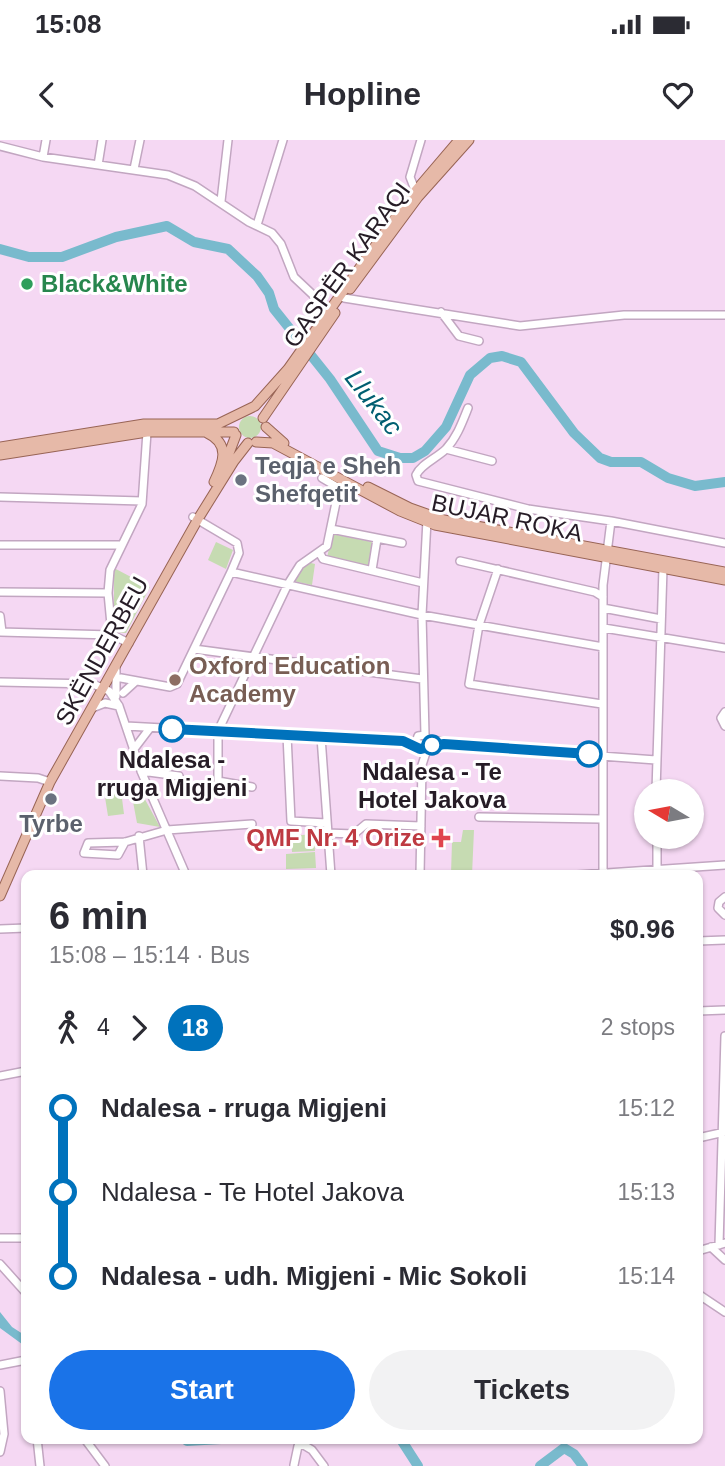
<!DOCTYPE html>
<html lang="en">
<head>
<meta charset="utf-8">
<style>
  :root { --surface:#fff; --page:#f2f2f3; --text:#2b2b33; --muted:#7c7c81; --accent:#1a73e8 }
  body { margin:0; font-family:Arial,sans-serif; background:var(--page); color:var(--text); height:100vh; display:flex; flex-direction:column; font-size:26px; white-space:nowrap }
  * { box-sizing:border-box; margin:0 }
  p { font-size:23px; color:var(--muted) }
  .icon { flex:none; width:38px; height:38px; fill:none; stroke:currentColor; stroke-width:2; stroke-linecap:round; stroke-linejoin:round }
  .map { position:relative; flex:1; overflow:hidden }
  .drawer { position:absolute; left:21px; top:730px; width:682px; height:574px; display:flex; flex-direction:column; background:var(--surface); border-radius:14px; box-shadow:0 2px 5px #0004 }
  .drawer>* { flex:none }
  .badge { padding:0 14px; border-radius:23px; font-size:24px; line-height:46px }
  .needle { width:46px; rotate:280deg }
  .controls { position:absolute; left:634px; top:639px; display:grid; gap:14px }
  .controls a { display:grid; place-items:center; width:70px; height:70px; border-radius:50%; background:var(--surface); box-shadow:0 2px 5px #0004; font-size:35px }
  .map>.badge { position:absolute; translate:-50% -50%; box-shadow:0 0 0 4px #fff }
  .legs { display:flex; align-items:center; gap:10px; height:77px; padding:0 28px; font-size:23px }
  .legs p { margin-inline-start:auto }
  .head { display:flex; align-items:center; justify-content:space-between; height:119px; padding:0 28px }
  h1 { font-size:38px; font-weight:700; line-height:52px }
  .primary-button { display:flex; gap:14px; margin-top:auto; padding:14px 28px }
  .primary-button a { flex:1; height:80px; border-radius:42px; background:var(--accent); color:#fff; font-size:28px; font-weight:700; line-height:80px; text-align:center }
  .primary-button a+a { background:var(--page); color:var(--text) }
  ul { padding:0 28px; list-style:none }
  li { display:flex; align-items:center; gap:24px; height:84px; font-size:26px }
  li i { display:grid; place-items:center; width:10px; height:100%; margin:0 9px; background:currentColor }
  li i::after { content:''; width:18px; height:18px; margin:-9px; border:5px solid; border-radius:50%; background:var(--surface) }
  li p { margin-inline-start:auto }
  li:first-child i { background:linear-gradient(#0000 50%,currentColor 0) }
  li:last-child i { background:linear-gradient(currentColor 50%,#0000 0) }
  .status { display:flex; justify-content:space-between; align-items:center; height:49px; padding:0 35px; background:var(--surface); direction:ltr }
  .status svg { height:19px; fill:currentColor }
  header { display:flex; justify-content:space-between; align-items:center; height:91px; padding:0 28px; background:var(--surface); font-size:32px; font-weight:700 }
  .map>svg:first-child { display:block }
</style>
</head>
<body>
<div class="status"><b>15:08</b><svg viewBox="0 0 49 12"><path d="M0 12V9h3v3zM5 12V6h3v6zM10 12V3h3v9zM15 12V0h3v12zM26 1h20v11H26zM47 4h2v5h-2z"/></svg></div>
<header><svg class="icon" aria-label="back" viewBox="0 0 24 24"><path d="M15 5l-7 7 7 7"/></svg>Hopline<svg class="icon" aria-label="heart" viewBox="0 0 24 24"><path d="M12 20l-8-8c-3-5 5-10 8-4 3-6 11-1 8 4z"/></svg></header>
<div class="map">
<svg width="725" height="1326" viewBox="0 0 725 1326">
  <rect width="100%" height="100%" fill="#f5d8f3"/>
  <!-- green -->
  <path fill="#c6dbb2" d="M239 287a11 11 0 1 1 22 0a11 11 0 1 1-22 0Z
    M332,394L372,402L368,426L327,418Z
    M216,402L233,410L226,429L208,420Z
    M307,422L315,424L312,445L293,441Z
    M114,428L150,447L126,493L114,492Z
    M120,643L124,674L108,676L103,645Z
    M131,651L141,652L160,687L137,683Z
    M463,690H474L472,735L451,734L452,702H461Z
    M314,694L315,711L292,712L291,696Z
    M315,712L316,728L286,729V714Z"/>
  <!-- water -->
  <path fill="#79bacd" d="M0,1172L12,1187L26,1196V1207L0,1188Z"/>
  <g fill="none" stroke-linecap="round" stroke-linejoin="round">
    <!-- river -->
    <path stroke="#79bacd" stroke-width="10" d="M0,109L29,117H62L116,97L167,86L194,102L228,109L257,136L269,153L274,169L330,239L378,311L400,318H413L425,311L446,287L470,235L490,218L502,216L521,222L574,293L600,318L611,322H641L668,338L695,346L725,342
      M184,1298L187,1301L238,1298
      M400,1298L418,1326
      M540,1326L564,1308L574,1314L583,1326"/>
    <defs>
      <path id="minor" d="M0,6L43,17L168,35L195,46L249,82L272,93L281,104L294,137L329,170
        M43,17L46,0
        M98,25L102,0
        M134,29L140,0
        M417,55L410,37L421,0
        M221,61L228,0
        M257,85L283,0
        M344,158L520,186L624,175H725
        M441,172L459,196L479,201
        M468,268C462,283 457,297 446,309C437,318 421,324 416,335L418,341L528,369L611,381L725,403
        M446,309L492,321
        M0,357L142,361
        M331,389L402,403
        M0,405H120
        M319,412L323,419L423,443
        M460,421L595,452L603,457
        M498,429L479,485L469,544L602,564
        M372,430L377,399
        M231,432L422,475L603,507
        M0,452L108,453
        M603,468L661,479
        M0,476L2,492
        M604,488L725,508
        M0,492L112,495L129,503
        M112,495L108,453L110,430L142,364L147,292
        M194,509L422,539
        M121,538L170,547L177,544L231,432L239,413L237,403L193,377
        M0,542L93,544L109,551L119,566L141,631L186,735
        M123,553L135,542
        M116,556V528
        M92,568L105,563L119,566
        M725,572L721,578L725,586
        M126,586L403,601L415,605
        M287,595L291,681L326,683
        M425,595L422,475L427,380
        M321,597L331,735
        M428,599L463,606L656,620
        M134,609L150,588
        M141,631L179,636
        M0,636L38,638L50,642
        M252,647L218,641V591L288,444L300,425L327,406L339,348L322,338
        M656,651L663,428
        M479,677L601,679
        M327,693L354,694L366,684L421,686
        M139,696L143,735
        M657,696V734
        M125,702L118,715L84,713L88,703L125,702L167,690L252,684
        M420,735L422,625L429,603L425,595L418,596L415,605L425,608
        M577,735L725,725
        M603,735V445L611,381
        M725,757L719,762L718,768L725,775
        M0,789L26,788
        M698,801L725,800
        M698,871L725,870
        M0,936L26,931
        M698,998L725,992
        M0,1098H26
        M719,1105L725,896
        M711,1107L725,1120
        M698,1111L725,1103
        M0,1124L26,1153
        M698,1154L725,1172
        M0,1225L26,1220
        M0,1251L4,1294L0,1312
        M37,1298L40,1326
        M84,1298L105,1326
        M294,1325L298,1306L302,1304L312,1310L324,1326"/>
      <path id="major" d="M350,149L418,57L469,0
        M263,278L335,173
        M266,287L284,303
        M207,293C231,304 223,323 214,342
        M256,302L273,303L400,371L435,385L725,440
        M0,307L144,284H218L255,266L288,229L407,61L459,0
        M0,315L147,292H234
        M225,324L236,295
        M368,347L410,368L444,380L725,432
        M0,756L50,642L198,379L234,321L248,303"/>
    </defs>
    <!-- minor casing -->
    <use href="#minor" stroke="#c2a6c1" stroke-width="10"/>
    <!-- major casing -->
    <use href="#major" stroke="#986455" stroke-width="11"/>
    <!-- minor -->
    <use href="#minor" stroke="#fff" stroke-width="7"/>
    <!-- major -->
    <use href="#major" stroke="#e6b9a8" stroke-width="9"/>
  </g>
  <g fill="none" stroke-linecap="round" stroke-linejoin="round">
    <defs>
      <path id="line-1" d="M172,589L403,601L420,609L444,604L589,614"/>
    </defs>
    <!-- line-1 casing -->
    <use href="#line-1" stroke="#fff" stroke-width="16"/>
    <!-- line-1 -->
    <use href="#line-1" stroke="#0072bc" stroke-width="10"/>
  </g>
  <!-- markers -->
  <circle fill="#2e9e5b" stroke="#fff" stroke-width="2.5" cx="27" cy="144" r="7"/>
  <g fill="#6b7280" stroke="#fff" stroke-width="2.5">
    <circle cx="241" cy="340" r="7"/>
    <circle cx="51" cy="659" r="7"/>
  </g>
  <circle fill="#8d6e63" stroke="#fff" stroke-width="2.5" cx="175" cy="540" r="7"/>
  <g fill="#fff" stroke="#0072bc" stroke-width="3.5">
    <circle cx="172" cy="589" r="12"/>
    <circle cx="432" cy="605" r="9"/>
    <circle cx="589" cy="614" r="12"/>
  </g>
  <path fill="#e0444e" stroke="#fff" stroke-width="2.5" d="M437.5 687.5h7v7h7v7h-7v7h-7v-7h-7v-7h7z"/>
  <g text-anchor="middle" stroke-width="6" stroke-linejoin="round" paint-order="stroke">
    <!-- street labels -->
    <g font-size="24" fill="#261c26" stroke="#fff">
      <text transform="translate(347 125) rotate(-54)" y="8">GASPËR KARAQI</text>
      <text transform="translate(507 378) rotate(12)" y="8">BUJAR ROKA</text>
      <text transform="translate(102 511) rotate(-61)" y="8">SKËNDERBEU</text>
    </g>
    <!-- leisure labels -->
    <g font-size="24" font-weight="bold" fill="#27864d" stroke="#fff" text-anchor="start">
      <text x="41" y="152">Black&amp;White</text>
    </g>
    <!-- worship labels -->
    <g font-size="24" font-weight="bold" fill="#5b616d" stroke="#fff" text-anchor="start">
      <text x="255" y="334">Teqja e Sheh<tspan x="255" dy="28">Shefqetit</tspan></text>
      <text x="51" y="692" text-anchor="middle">Tyrbe</text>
    </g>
    <!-- education labels -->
    <g font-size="24" font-weight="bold" fill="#785e54" stroke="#fff" text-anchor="start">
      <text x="189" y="534">Oxford Education<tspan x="189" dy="28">Academy</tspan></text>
    </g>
    <!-- stop labels -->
    <g font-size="24" font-weight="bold" fill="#261c26" stroke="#fff">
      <text x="172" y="628">Ndalesa -<tspan x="172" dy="28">rruga Migjeni</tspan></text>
      <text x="432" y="640">Ndalesa - Te<tspan x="432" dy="28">Hotel Jakova</tspan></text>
    </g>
    <!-- health labels -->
    <g font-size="24" font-weight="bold" fill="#be3a42" stroke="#fff" text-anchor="end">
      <text x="425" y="706">QMF Nr. 4 Orize</text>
    </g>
    <!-- water labels -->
    <g font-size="26" font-style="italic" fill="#005e71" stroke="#fff">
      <text transform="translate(374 262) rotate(52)" y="9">Llukac</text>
    </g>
  </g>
</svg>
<div class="controls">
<a><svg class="needle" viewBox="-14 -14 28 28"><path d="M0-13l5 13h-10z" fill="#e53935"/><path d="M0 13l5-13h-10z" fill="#7c7c81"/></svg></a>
</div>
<section class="drawer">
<div class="head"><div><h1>6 min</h1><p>15:08 – 15:14 · Bus</p></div><b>$0.96</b></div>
<div class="legs"><svg class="icon" aria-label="walk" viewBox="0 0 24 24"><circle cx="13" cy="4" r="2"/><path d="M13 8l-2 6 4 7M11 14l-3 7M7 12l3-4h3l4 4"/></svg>4<svg class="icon" aria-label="forward" viewBox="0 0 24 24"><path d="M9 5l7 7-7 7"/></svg><b class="badge" style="background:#0072bc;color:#fff">18</b><p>2 stops</p></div>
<ul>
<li><i style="color:#0072bc"></i><b>Ndalesa - rruga Migjeni</b><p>15:12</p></li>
<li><i style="color:#0072bc"></i><span>Ndalesa - Te Hotel Jakova</span><p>15:13</p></li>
<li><i style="color:#0072bc"></i><b>Ndalesa - udh. Migjeni - Mic Sokoli</b><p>15:14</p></li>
</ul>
<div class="primary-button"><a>Start</a><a>Tickets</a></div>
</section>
</div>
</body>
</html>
